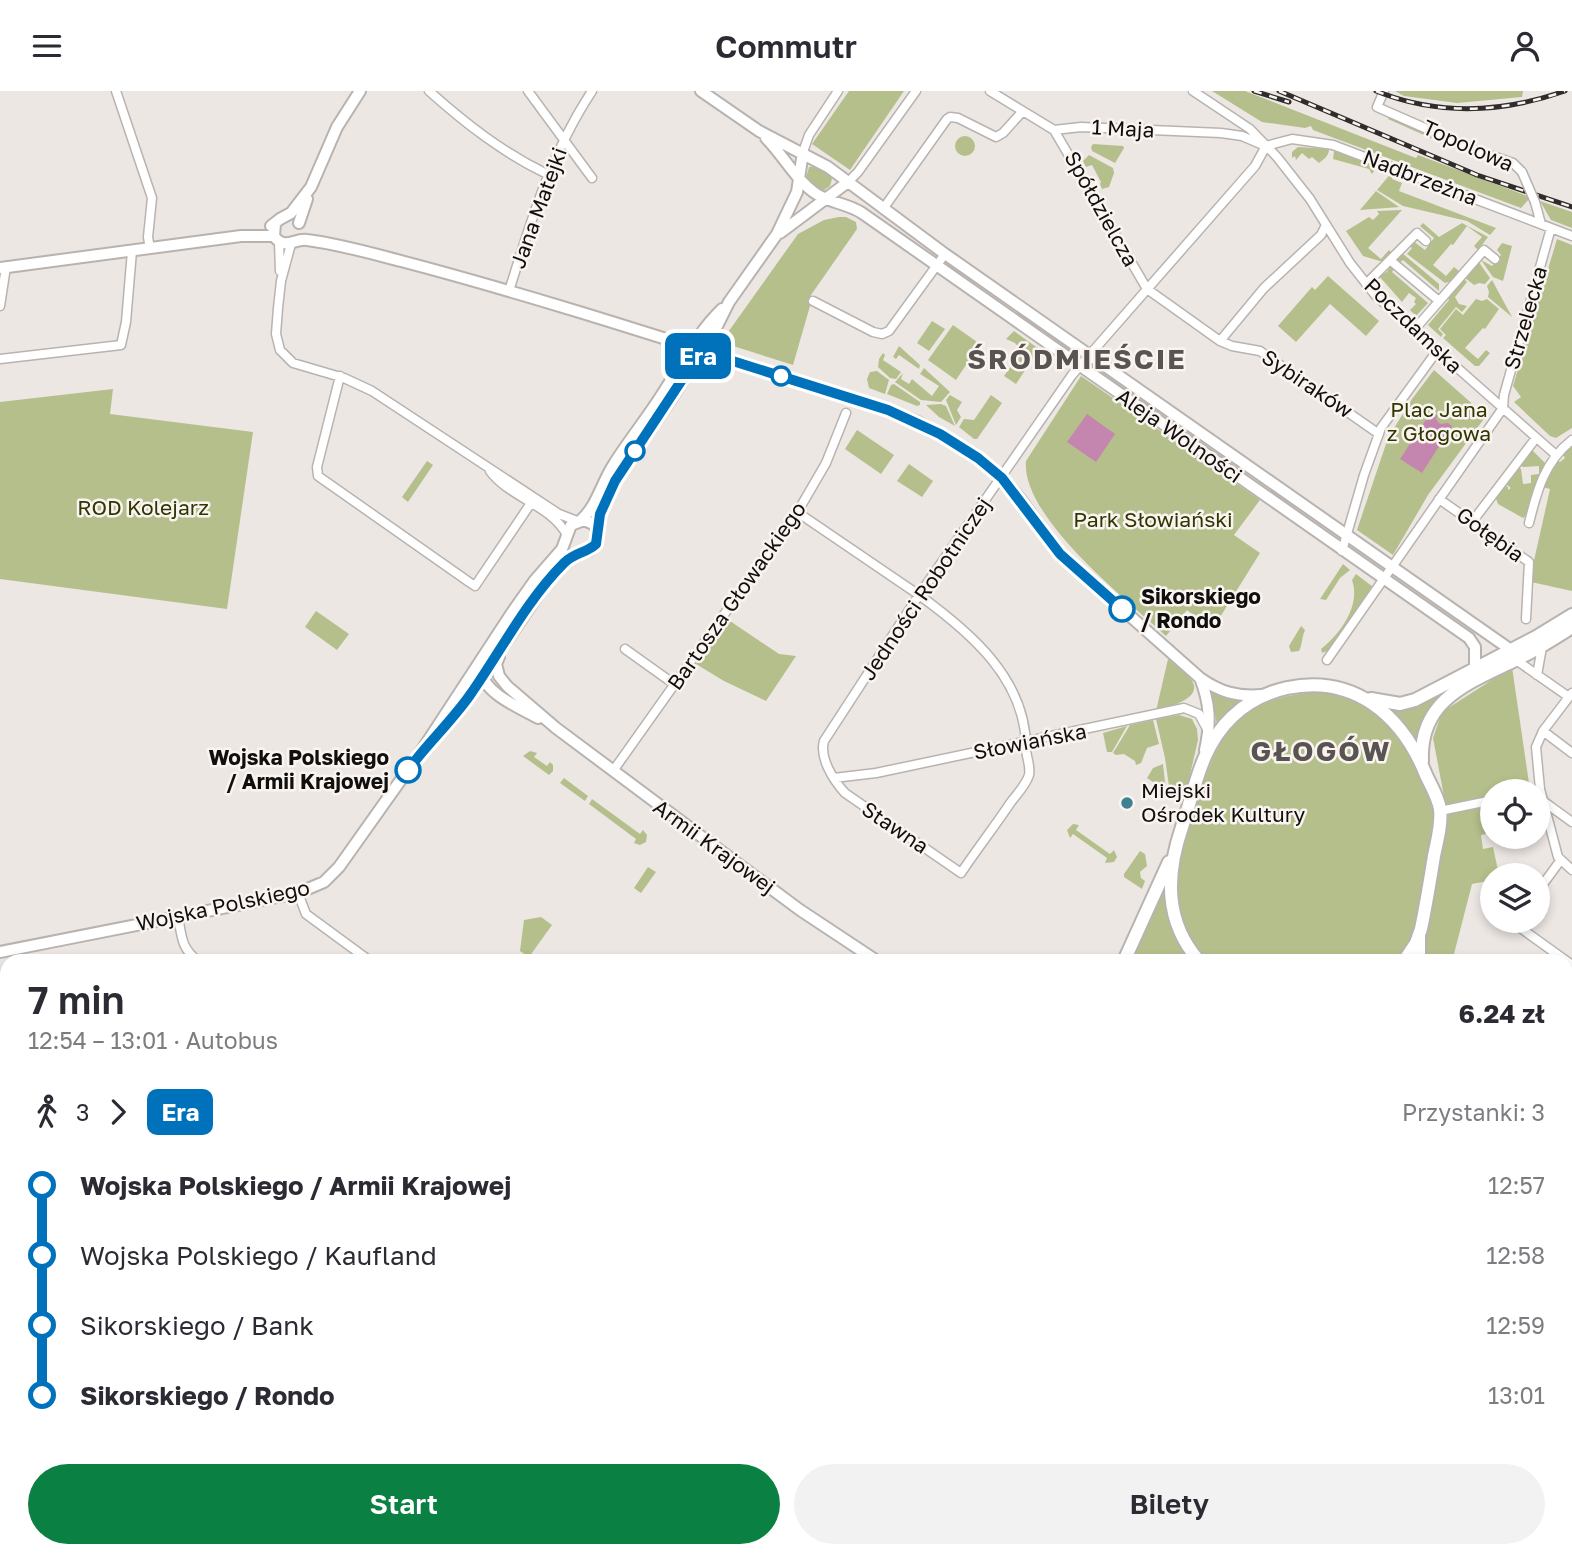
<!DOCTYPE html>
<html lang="pl">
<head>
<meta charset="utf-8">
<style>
  :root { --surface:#fff; --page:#f2f2f3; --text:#2b2b33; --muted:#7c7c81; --accent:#0b8043 }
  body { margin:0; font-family:"Golos Text",sans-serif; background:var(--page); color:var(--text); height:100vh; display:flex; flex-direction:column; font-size:26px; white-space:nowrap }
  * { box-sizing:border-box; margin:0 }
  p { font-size:23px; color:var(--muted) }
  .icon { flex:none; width:38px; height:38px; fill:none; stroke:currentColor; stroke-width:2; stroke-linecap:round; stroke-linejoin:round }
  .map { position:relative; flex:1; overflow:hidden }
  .details { position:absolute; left:0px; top:863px; width:1573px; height:604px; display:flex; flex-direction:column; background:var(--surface); border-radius:21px 21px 0 0; box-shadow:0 4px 10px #0003 }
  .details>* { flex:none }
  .badge { padding:0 14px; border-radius:10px; font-size:24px; line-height:46px }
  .tools { position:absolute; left:1480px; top:688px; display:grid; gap:14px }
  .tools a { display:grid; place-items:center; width:70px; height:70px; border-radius:50%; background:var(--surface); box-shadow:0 4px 10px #0003; font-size:35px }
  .map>.badge { position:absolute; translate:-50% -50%; box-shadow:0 0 0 4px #fff }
  .legs { display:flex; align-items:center; gap:10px; height:77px; padding:0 28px; font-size:23px }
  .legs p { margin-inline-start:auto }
  .overview { display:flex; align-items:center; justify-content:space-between; height:119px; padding:0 28px }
  h1 { font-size:38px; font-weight:600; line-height:52px }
  .cta { display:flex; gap:14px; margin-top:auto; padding:14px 28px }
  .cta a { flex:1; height:80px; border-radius:42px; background:var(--accent); color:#fff; font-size:28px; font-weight:600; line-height:80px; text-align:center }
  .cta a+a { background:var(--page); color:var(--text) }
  ul { padding:0 28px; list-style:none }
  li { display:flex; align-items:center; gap:24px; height:70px; font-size:26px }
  li i { display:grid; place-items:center; width:10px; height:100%; margin:0 9px; background:currentColor }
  li i::after { content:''; width:18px; height:18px; margin:-9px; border:5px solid; border-radius:50%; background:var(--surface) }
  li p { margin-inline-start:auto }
  li:first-child i { background:linear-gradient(#0000 50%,currentColor 0) }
  li:last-child i { background:linear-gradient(currentColor 50%,#0000 0) }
  header { display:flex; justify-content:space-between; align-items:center; height:91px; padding:0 28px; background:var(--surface); font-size:32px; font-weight:600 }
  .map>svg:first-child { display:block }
</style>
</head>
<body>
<header><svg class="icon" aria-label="menu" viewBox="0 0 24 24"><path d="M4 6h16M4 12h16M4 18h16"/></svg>Commutr<svg class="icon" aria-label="person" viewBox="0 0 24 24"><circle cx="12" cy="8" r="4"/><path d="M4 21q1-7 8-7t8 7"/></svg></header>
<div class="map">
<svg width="1572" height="1465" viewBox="0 0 1572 1465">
  <rect width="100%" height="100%" fill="#ede7e4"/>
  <!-- green -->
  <path fill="#b5bf8b" d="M849,0H904L850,79L812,53Z
    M1212,0H1245L1416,67L1418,64L1527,105L1529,108L1521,117L1313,39L1311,35L1305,37L1262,31Z
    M1395,0H1523L1522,6L1457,12L1404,5Z
    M1390,25L1477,64L1453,57L1388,28Z
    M955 55a10 10 0 1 1 20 0a10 10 0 1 1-20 0Z
    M1093,53L1123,55L1124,57L1115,72L1092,60L1091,56Z
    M1298,56L1329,58C1329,65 1324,68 1319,72L1312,66L1309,68L1302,62L1296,69L1295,65L1292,67V61Z
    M1334,60L1374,74V80L1372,83L1369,78L1333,68Z
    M1089,64L1113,77L1114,82L1109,96L1102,98L1100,93L1101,91L1092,74L1086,76L1083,70Z
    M817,75L828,82L832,88L830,95L824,99L817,98L806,87L809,76Z
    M1392,81L1394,82L1392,88L1402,92L1399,100L1496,137L1490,144L1467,130L1403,115L1377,99Z
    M1376,100L1399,116H1400L1360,119Z
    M1540,110L1572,121V137L1551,129Z
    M1402,119L1368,157L1381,168L1389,159L1392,162L1383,171L1363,165L1346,140L1369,126L1373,129L1379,123L1377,120Z
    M839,126H846L856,131L857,138L811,204L810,215L793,274L730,254L727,251L726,244L798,143L824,129Z
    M1423,132L1439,146L1462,132L1488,146L1478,159L1474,155L1482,146L1467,135L1453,154L1451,153L1433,174L1446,185L1454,176L1459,180L1451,190L1445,192L1407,163L1412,157L1409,154L1413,150L1425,159L1434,147L1420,135Z
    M1557,148L1572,154V337L1556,347L1550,345L1514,311L1521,306L1513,295Z
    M1502,152L1512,155L1503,190L1493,186L1481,169L1492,175L1501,164L1497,159Z
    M1402,162L1439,193V200L1403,169L1399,172L1395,170Z
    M1478,170L1490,187L1485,193L1479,192L1474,194L1464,186Z
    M1391,173L1395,177L1392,181L1428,212L1416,225L1410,219L1416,213L1414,211L1416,207L1409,202L1402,211L1379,185L1387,181Z
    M1328,185L1379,230L1366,245L1330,213L1296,251L1278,235L1312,196L1315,199Z
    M1463,187L1467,191L1455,206L1459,213L1467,215L1462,221L1456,216L1438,238L1443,243L1441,246L1428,234L1449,209L1446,206Z
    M1492,189L1512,226L1488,206L1489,201L1487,195Z
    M1476,208L1482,210L1487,208L1499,218L1485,238L1483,237L1465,257L1478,268L1486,259L1490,262L1479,275H1475L1443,247L1446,244L1440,238L1456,218L1463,224Z
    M932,230L945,238L929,260L917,252Z
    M953,234L980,253L956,289L928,269Z
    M1014,240L1039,258L1016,293L1004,285L1022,260L1015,252L1006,248Z
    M899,255L920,274L919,278L899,264L896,268L893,266Z
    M883,262L885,264L883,269L901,281L896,288L890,287L878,276L879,268Z
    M924,277L950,301L941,311L921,309L895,291L903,282L901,288L909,293L912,288L932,305L939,295L920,283Z
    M1434,279L1486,325L1428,404L1393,464L1357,439L1388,347L1412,308Z
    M877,280L889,289L885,303L869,297L867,288L870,281Z
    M1081,285L1260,409L1234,444L1260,462L1212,539L1187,519L1166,545C1127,509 1021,426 1026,370Z
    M894,293L920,311V314L917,315L887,303L891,294Z
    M113,298L110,323L253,341L227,518L0,488V311Z
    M950,304L962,311L957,319L961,326L956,334L946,309Z
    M991,304L1002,312L977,348H974L959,336L964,328L974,329Z
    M941,313L946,315L955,335L939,326L926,314Z
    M857,339L894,364L881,383L845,358Z
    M1572,355V500L1531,491L1533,474L1550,398L1542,396L1556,370L1560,371L1565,367L1563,364Z
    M1530,357L1547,374L1536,391L1528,423L1523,427L1498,413L1495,405L1503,394L1508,396V399L1511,397L1504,392L1517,375L1521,378L1523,393L1531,392V384L1539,383V375L1523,376L1518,373Z
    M427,370L433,374L408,411L402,406Z
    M909,373L933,390L922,406L897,390Z
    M1343,473L1350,479L1340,487L1326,509L1320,508Z
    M1356,483L1373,496L1329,559L1322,562L1321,558C1341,542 1361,514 1352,489Z
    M316,520L349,543L337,559L305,536Z
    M730,530L779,563L796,565L766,610L724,590L696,573Z
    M1301,535L1305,539C1302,545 1302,555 1299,560L1291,561L1289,555Z
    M1168,568C1175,574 1185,580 1190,587C1207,607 1168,616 1156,620Z
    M1512,576L1530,699L1493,700V706L1446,716L1433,647L1442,621Z
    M1441,600L1443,603C1422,624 1428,632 1416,654L1389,619L1407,617Z
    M1211,601L1227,608L1240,609L1217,634Z
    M1320,601C1353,606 1391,625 1407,656C1412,666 1416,676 1420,686C1425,697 1431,709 1433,721C1436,744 1426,772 1422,795C1417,821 1415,848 1397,870H1205C1194,857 1183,840 1179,823C1176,813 1175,796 1177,786C1181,754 1211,655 1232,635C1257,610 1286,603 1320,601Z
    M1179,624L1192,628L1197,638L1198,649L1184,710L1170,702L1165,667L1156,628Z
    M1153,629L1159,653L1147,657L1141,672L1136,674L1135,670L1124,663L1116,664L1113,662L1130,634Z
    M1127,635L1112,661H1107L1103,642Z
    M530,660L537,662L534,666L547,675L550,671L553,674V680L549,684L523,665Z
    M1163,673L1166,700L1147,687L1153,677Z
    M564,687L588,705L585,710L560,692Z
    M592,708L640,743L643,739L647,744L646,751L640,754L634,752L636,748L589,713Z
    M1485,713L1491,742L1481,744L1483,758L1493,756L1499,784H1493V789L1472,793L1454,863L1481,870H1428L1423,861L1446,721Z
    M1073,733L1079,734L1076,739L1110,763L1114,759L1117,766L1114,771L1105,772L1107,767L1073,743L1070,747L1067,739Z
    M1140,760L1145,763L1147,775L1140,781L1141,787L1145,790L1142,798L1124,786V783Z
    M648,776L656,781L641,802L634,797Z
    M1164,795C1170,823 1171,847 1192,870H1129Z
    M541,826L552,834L529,866L520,860L524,829Z
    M1566,874L1572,878V1004L1566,999Z
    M1566,1033L1572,1038V1286L1566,1282Z
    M0,1078L7,1083V1399L0,1394Z
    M91,1460H206L216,1465H99Z"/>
  <!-- water -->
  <path fill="#c485af" d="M1431,321L1437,324L1436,328L1440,333L1448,332L1452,335L1422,382L1400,368Z
    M1087,323L1115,343L1096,371L1067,351Z"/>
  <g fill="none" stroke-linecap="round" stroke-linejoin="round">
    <!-- stream -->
    <path stroke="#c485af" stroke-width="2.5" d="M1566,1439L1572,1435
      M1523,1465L1530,1460"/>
    <defs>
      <path id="minor" d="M116,0L152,107L148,146L150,158
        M429,0C466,33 502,61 547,83
        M528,0L592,87
        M990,0L1054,39L1081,36L1221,42L1242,45L1263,54
        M1193,0L1250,38L1277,66L1310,108L1350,172L1376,205L1556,364
        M1384,0L1377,16L1475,59L1513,72L1522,81
        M1054,39L1147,198L1220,250L1232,255L1260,260L1379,343
        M1266,55L1292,48L1333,54L1572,145
        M803,61L809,44L838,0
        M848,91L858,81L916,0
        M1535,111L1541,133
        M883,118L947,28L950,26L958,27L996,46L1003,42L1022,21
        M279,151L280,180
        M291,153L281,190L278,217L276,243L280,259L293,272L344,287L372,300L559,423L577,430
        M1391,170L1439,210
        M1366,193L1417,142L1426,150
        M509,200C531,130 551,62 592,0
        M813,210L873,241L882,243L889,240L945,163
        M0,215L6,176
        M1414,239L1484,159L1495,168
        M1220,250L1264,197L1321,144L1325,136
        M0,268L121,254L126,231L132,160
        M340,285L317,376L318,385L469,491L475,495L531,412
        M1503,317L1504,304L1551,137
        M490,380C510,407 551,414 567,444
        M1439,408L1529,471L1526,528
        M797,421L919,504C970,541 1026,588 1026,657C1026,666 1031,675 1029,684C1026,694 1017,703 1011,711C995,735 977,758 961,782L845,702C834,690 819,667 824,650L919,504L1072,284L1255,75L1266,55
        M1472,431L1536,347
        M1529,432C1537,399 1545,370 1572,349
        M1342,460L1364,384L1381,337L1437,260
        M625,558L674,593
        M1327,569L1503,317
        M1516,569L1569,606
        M1537,584L1542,556
        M1572,602L1543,640L1536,656L1540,698L1558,766L1572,779
        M1543,640L1572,662
        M613,680L801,415L826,372L846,322
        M834,687L876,682L1184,617L1199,623L1206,636
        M1543,710L1572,731
        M1440,720L1493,709
        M1538,800L1560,770
        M298,802L306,823L370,870
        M178,826C182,846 181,857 198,870
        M1517,830L1515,833L1572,874
        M0,914L7,912
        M0,984L7,989
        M1566,1288L1572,1292
        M0,1403L7,1408
        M78,1460L86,1465
        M213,1460L224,1465
        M1009,1460L1015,1465
        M0,1464L7,1456
        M259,1465L262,1460
        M601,1465L605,1460
        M757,1465L761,1460
        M1225,1465L1230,1460"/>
      <path id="tertiary" d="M701,0L759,40L828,76L945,163L1511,559
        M766,47C783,64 795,88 815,102C829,112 847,112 862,122L1469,547L1475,556V576
        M275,132L274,145C285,160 294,147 307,149C339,153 370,162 401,170C557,211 711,263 865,311L918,331L958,354L988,375L1002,387L1021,409L1060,463L1200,587C1220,601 1237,606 1261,604
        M299,132L307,108
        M271,135L280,128L291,122L311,96L337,36L360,0
        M780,142L848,91
        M0,177L241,145H274
        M581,429C597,415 602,391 614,373C629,349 648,326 663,302C682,273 697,242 722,218
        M499,566L496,573L499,585L507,595L556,637L800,819L877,870
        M482,581C483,602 522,618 538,627
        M1200,587C1210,612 1211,632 1205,659
        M443,636L468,607L546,492L571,465L590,459L596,453L600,423L615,390L675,302L716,237L729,211L777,143L797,101L803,61
        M0,861L298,802L324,791L339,776L422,659L511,523L535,489L562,458L571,434L584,429L593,433L598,439
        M0,1048L7,1053
        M1566,1388L1572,1385
        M569,1460L576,1465
        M1430,1465L1440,1460"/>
      <path id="secondary" d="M1419,870V846
        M1566,1014L1572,1019
        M1566,1025L1572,1030"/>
      <path id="primary" d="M1371,608L1400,613L1415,609L1536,546L1572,524
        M1422,670C1419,609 1468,592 1515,569C1535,560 1553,548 1572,536
        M1124,870L1169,771
        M1199,870C1164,830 1166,783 1182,736C1195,698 1201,655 1232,626C1248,610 1265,602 1287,597C1354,583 1402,624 1426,684C1431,695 1438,706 1440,718C1442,733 1437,750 1434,765C1430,790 1426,814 1421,838L1416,852L1404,870
        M906,1465L908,1460"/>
    </defs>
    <!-- minor casing -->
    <use href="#minor" stroke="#b9b3b0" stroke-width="11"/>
    <!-- tertiary casing -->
    <use href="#tertiary" stroke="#b9b3b0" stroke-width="14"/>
    <!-- secondary casing -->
    <use href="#secondary" stroke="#b9b3b0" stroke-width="16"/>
    <!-- primary casing -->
    <use href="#primary" stroke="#b9b3b0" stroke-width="16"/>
    <!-- minor -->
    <use href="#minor" stroke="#fff" stroke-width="8"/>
    <!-- tertiary -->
    <use href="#tertiary" stroke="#fff" stroke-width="10"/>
    <!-- secondary -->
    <use href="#secondary" stroke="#fff" stroke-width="12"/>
    <!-- primary -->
    <use href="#primary" stroke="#fff" stroke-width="12"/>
    <defs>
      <path id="rail" d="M1254,0L1289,11
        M1279,0L1477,84L1572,116
        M1376,0C1438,25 1502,22 1565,0"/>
    </defs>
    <!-- rail casing -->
    <use href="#rail" stroke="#2f2c2b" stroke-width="5"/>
    <!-- rail -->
    <use href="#rail" stroke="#faf4f1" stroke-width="2.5" stroke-dasharray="8" stroke-linecap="butt"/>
    <defs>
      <path id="minor-bridge" d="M1522,81L1535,111"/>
    </defs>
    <!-- minor-bridge casing -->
    <use href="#minor-bridge" stroke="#b9b3b0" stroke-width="11" stroke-linecap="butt"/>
    <!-- minor-bridge -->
    <use href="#minor-bridge" stroke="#fff" stroke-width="8"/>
  </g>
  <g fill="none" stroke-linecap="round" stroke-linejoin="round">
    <defs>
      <path id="line-1" d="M408,679C427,653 451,631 470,604C501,560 526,510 564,472C575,461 587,462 596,453L600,423L615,390L701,260L888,319L940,343L978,367L1002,387L1060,463L1122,518"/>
    </defs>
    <!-- line-1 casing -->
    <use href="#line-1" stroke="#fff" stroke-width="16"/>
    <!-- line-1 -->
    <use href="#line-1" stroke="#0072bc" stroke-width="10"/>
  </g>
  <!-- markers -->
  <g fill="#fff" stroke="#0072bc" stroke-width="3.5">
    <circle cx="781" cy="285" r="9"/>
    <circle cx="635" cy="360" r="9"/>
    <circle cx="1122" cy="518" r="12"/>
    <circle cx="408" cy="679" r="12"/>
  </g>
  <circle fill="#408093" stroke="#faf4f1" stroke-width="2.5" cx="1127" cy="712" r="7"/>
  <g text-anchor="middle" stroke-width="5" stroke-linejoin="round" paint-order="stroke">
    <!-- street labels -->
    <g font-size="21" fill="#110f0e" stroke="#faf4f1">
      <text transform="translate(1123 38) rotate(3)" y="7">1 Maja</text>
      <text transform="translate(1468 55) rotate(24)" y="7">Topolowa</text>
      <text transform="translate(1420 87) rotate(21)" y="7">Nadbrzeżna</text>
      <text transform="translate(539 117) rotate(-70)" y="7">Jana Matejki</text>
      <text transform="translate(1101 118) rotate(61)" y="7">Spółdzielcza</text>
      <text transform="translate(1526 227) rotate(-74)" y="7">Strzelecka</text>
      <text transform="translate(1413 235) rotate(44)" y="7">Poczdamska</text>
      <text transform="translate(1307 293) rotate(34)" y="7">Sybiraków</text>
      <text transform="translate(1179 345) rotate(35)" y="7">Aleja Wolności</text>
      <text transform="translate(1490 444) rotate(36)" y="7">Gołębia</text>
      <text transform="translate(926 498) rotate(-56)" y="7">Jedności Robotniczej</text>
      <text transform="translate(737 505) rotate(-55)" y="7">Bartosza Głowackiego</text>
      <text transform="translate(1030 651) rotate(-11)" y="7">Słowiańska</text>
      <text transform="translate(895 737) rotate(34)" y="7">Stawna</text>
      <text transform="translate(714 756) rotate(36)" y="7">Armii Krajowej</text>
      <text transform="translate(223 815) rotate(-12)" y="7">Wojska Polskiego</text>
    </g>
    <!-- park labels -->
    <g font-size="21" fill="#303600" stroke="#faf4f1">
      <text x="1439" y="326">Plac Jana<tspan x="1439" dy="24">z Głogowa</tspan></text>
      <text x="143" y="424">ROD Kolejarz</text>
      <text x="1153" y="436">Park Słowiański</text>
    </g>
    <!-- stop labels -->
    <g font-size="21" font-weight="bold" fill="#110f0e" stroke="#faf4f1" text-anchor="start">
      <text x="1141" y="513">Sikorskiego<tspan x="1141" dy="24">/ Rondo</tspan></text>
      <text x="389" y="674" text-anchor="end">Wojska Polskiego<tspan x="389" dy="24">/ Armii Krajowej</tspan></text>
    </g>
    <!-- poi labels -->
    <g font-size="21" fill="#110f0e" stroke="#faf4f1" text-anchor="start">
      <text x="1141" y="707">Miejski<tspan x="1141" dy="24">Ośrodek Kultury</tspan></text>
    </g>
    <!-- district labels -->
    <g font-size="28" font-weight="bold" letter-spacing="2" fill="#595452" stroke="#faf4f1">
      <text x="1077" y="278">ŚRÓDMIEŚCIE</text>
      <text x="1321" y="670">GŁOGÓW</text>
    </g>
  </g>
</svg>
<div class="tools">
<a><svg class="icon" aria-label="locate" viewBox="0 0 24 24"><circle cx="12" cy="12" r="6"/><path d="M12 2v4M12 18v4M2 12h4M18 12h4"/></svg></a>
<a><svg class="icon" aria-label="layers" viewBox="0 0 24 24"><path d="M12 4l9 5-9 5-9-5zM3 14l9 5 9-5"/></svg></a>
</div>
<b class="badge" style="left:698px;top:265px;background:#0072bc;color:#fff">Era</b>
<section class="details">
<div class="overview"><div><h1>7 min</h1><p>12:54 – 13:01 · Autobus</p></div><b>6.24 zł</b></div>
<div class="legs"><svg class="icon" aria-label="walk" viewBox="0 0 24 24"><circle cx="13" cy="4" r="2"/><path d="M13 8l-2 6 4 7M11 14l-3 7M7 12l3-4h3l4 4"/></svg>3<svg class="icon" aria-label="forward" viewBox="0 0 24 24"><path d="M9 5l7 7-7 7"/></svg><b class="badge" style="background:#0072bc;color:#fff">Era</b><p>Przystanki: 3</p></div>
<ul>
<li><i style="color:#0072bc"></i><b>Wojska Polskiego / Armii Krajowej</b><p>12:57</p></li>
<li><i style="color:#0072bc"></i><span>Wojska Polskiego / Kaufland</span><p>12:58</p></li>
<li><i style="color:#0072bc"></i><span>Sikorskiego / Bank</span><p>12:59</p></li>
<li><i style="color:#0072bc"></i><b>Sikorskiego / Rondo</b><p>13:01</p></li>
</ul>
<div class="cta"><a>Start</a><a>Bilety</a></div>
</section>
</div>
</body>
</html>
